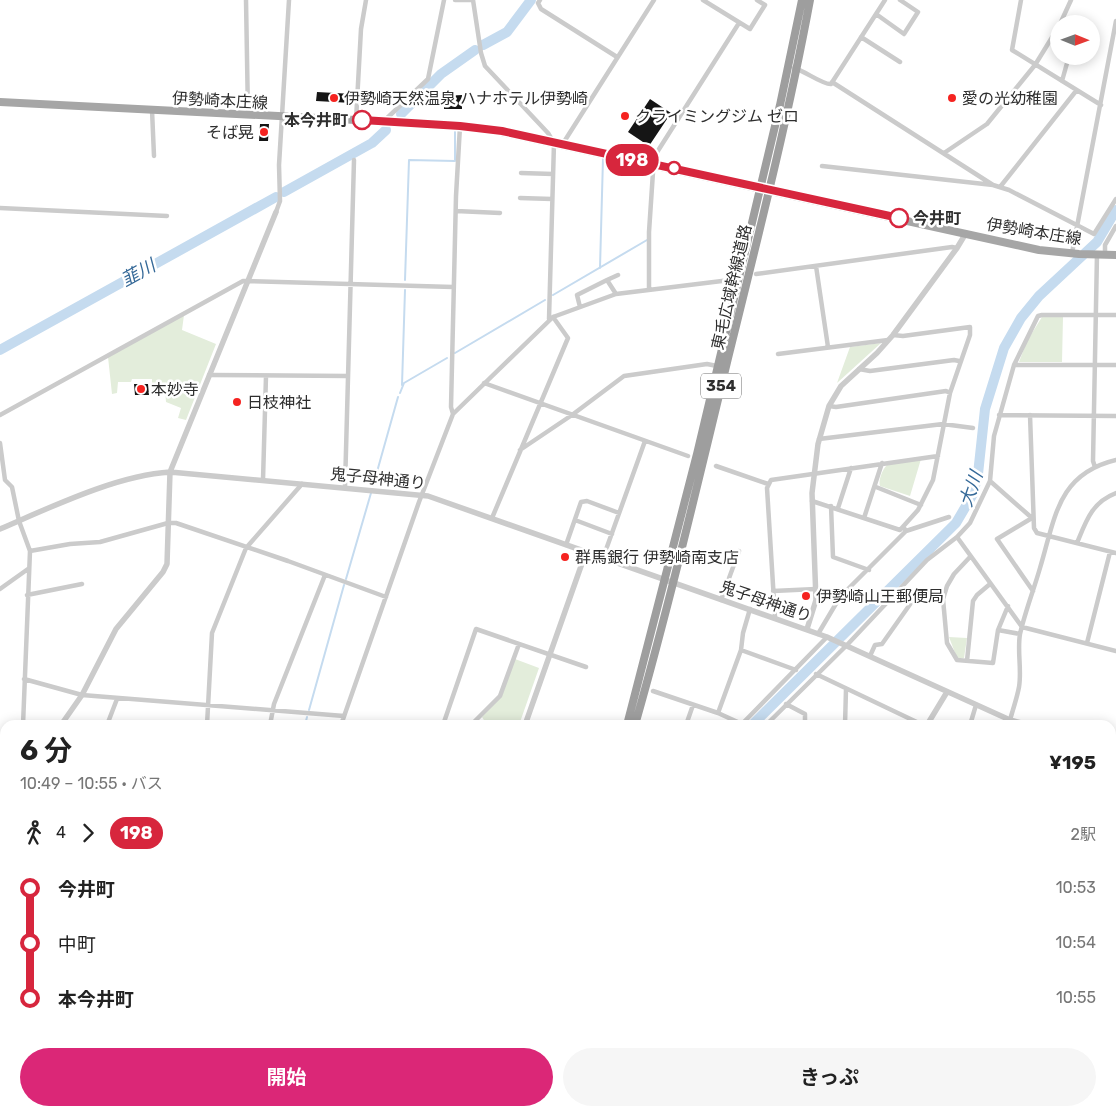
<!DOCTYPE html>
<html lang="ja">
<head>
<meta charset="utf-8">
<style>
  :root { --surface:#fff; --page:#f6f6f6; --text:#222; --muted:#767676; --accent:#db2777 }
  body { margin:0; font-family:Rubik,"Noto Sans JP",sans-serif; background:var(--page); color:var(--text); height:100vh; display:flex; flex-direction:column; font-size:19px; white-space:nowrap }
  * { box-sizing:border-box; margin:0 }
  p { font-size:16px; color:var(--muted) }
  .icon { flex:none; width:28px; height:28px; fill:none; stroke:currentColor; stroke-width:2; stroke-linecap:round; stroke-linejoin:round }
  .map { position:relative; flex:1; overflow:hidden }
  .side { position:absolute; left:0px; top:720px; width:1116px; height:396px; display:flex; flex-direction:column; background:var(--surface); border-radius:15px 15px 0 0; box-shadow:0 2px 12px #0003 }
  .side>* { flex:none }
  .badge { padding:0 10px; border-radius:16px; font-size:18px; line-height:32px }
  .needle { width:32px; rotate:91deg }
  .tools { position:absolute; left:1050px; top:15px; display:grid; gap:10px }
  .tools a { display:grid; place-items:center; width:50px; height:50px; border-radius:50%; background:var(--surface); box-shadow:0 2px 12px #0003; font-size:25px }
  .map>.badge { position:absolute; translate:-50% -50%; box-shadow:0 0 0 2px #fff }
  .legs { display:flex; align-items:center; gap:8px; height:55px; padding:0 20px; font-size:16px }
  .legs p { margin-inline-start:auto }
  .headline { display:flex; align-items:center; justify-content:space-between; height:85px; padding:0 20px }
  h1 { font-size:28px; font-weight:700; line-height:38px }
  .cta { display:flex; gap:10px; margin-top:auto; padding:10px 20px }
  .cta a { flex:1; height:58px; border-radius:30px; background:var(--accent); color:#fff; font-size:20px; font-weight:700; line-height:58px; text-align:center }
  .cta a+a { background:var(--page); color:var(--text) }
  ul { padding:0 20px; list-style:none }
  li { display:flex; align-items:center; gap:18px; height:55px; font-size:19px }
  li i { display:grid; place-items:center; width:8px; height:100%; margin:0 6px; background:currentColor }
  li i::after { content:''; width:12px; height:12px; margin:-6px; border:4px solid; border-radius:50%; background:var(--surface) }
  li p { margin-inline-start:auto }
  li:first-child i { background:linear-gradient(#0000 50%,currentColor 0) }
  li:last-child i { background:linear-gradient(currentColor 50%,#0000 0) }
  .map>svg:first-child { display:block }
</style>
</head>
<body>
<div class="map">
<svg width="1116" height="1116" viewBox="0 0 1116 1116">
  <rect width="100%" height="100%" fill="#fff"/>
  <!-- green -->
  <path fill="#e3eddb" d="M184,315L182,330L216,344L186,420L178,418L181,408L166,402L165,388L152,387V379H132L131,382H118L117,393L112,394L108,357Z
    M1042,317H1063L1062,362H1019L1027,341Z
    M881,343L837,383L850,347Z
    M921,459L910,496L880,486C878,480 883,468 888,464Z
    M949,637L967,638L964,658H957Z
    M515,659L539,668L519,725H487L482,717L501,697Z"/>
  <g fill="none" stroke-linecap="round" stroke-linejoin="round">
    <!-- stream -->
    <path stroke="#c5dbef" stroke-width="2" d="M600,268L603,158
      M405,280L409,160L455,161V132
      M553,295L647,240
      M455,353L545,300
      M402,385L405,290
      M400,393L404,383L447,358
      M373,486L398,397
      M346,579L371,493
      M309,710L344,585
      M305,725L307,717
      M190,1111V1116"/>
    <!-- river -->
    <path stroke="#c5dbef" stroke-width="10" d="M483,45L507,32L531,0
      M401,114L441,74L475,50
      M284,192L372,143L386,130
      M0,350L276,197
      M752,725L956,523L973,494L978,474L985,409L1004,348L1021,318L1039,296L1097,242L1116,210
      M1111,1004L1116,1002
      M566,1116L568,1111
      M978,1116L982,1111"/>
  </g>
  <!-- building -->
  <path fill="#151515" d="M317,92L353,94L352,103L316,101Z
    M462,95V109H444V96Z
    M650,99L671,113L649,146L628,132Z
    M260,124H269L268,141H259Z
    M134,384H148L149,395H135Z"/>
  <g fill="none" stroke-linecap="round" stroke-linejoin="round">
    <!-- minor -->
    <path stroke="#cbcbcb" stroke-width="4.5" d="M246,0L248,115
      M455,0H472
      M473,0L481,53L485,66L548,133L554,143L549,319
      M540,0L538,3L541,9L617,57
      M703,0L750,29L765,5L757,0
      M1021,0L1012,50L1101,105
      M876,14L904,34L918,12L900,0
      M1063,20L1072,24
      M1060,24L1071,0
      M861,37L900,62
      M794,68C805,71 823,85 831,84L885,0
      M1062,81L1069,56
      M832,82L993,185
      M152,110L154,156
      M356,120L361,29L366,0
      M384,121L428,79L444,0
      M562,145L654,0
      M944,153L987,124L1035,65L1059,26
      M822,166L993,185L1009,190L1094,234L1116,199
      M521,173L553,174
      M1000,187L1076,91
      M520,198L552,199
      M0,208L167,216
      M456,211L500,213
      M276,212L280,201L279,165L289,0
      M1072,253L1116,21
      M1105,254V245L1116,226
      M816,266L828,347
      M756,274L952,247L957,248
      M607,280L618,275
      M649,289V232L654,157L739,23
      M580,307L577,295L607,280L616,294
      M778,354L888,340
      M1014,365H1116
      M859,369L870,371L954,360L959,361
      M209,375L348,376
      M484,383L688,456
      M829,406L836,407L946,391L950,393
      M453,414L451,407L456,196L460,126
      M0,415L243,281L453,287
      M999,415L1116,416
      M1030,415L1034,528L1037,533L1116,553
      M819,439L943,424L973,428
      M0,443L5,480L12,487L19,521L30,551L23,725
      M520,450L572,415L624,376L707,364L717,366
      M716,466L768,484
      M1095,467L1093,461L1097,254
      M263,480L266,376
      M990,481L1032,518L997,539L1033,591
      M345,487L354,160
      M876,487L921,505
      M812,501L900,530L918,510L933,480L950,393L970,335V327L903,336L893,335
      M831,506L833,557L869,570
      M838,508L851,468
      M492,518L568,338L553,317
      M864,518L882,463
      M575,520L612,534
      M906,531L949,517
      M957,537L1022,627L1116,651
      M1077,543C1086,521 1092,502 1116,493
      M566,545L581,502L587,501L619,513
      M30,551L70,544L100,542L168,523H176L288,561L386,597
      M970,557L954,574L947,586L943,599L947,643L957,660L993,663L998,630L1008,606
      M603,558L645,441
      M0,589L28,569
      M773,591L816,589
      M27,595L82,584
      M721,600L739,551
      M775,617L767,488L771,480L938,456
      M998,630L1020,634
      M818,634L837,602L846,591L906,531L904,528
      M1087,643L1110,552
      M741,650L796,670
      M870,656L875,645L882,644L918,593
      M967,661L973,601L977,595L990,584
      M816,674L923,725
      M24,679L82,695L344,716
      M653,691L718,713L742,724
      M786,704L805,714V725
      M718,713L741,650L743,633L750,609
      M1010,720C1013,709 1017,698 1019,687C1022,670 1017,651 1020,634C1025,612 1034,589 1040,568C1055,519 1057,474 1116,460
      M107,725L117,699
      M207,725L212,633L246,548L302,484
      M270,725L274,704L325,575
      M341,725L419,502L453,414L553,317L616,294L730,280
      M443,725L476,629L586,667
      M471,725L500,696L519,644
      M686,725L693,705
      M741,725L827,637
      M766,725L847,645L927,560L957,537L970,523L990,481L994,436L1014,365L1038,316L1042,315H1116
      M845,725L846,689
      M970,725L976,705
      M1111,816L1116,797
      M1111,841L1116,843
      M1111,888L1116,881
      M1111,901L1116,903
      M1111,1066L1116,1063
      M192,1111L193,1113L200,1116
      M423,1111L436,1116
      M654,1111L656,1116
      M768,1111L775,1116
      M227,1116L229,1111
      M320,1116V1111
      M510,1116H511
      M528,1116L529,1111
      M557,1116L559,1111
      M577,1116L578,1111
      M679,1116L687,1111
      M710,1116L714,1114L721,1116
      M907,1116L910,1111
      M1053,1116L1057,1111"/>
    <!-- tertiary -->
    <path stroke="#cbcbcb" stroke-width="5.5" d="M0,529C49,508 117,475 170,472L428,496L827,637L1010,720L1029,725
      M807,629L816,600L812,493L818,444L829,406L841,386L877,353L893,335L957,248L966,233
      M61,725L82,695L116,629L163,572L167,564L170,472L276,212
      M525,725L586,552
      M927,725L947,692
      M1111,746L1116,747
      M0,776H5
      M120,1111L121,1116
      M392,1116L395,1111
      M613,1116L615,1111
      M848,1116L851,1111"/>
    <!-- primary -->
    <path stroke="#a6a6a6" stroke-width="8" d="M0,102L356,120L483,128L1039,250L1079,254L1116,255"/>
    <!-- trunk -->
    <path stroke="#9e9e9e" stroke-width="8" d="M627,725L697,454L780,105L802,0
      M635,725C670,602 699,478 729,354C758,237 788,119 810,0
      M494,1116L495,1111
      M502,1116L504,1111"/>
  </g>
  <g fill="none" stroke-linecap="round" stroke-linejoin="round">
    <defs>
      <path id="line-1" d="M362,120L460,126L502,131L899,218"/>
    </defs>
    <!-- line-1 casing -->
    <use href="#line-1" stroke="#fff" stroke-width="11"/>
    <!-- line-1 -->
    <use href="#line-1" stroke="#d7263d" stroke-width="8"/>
  </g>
  <!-- markers -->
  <g fill="#f52320" stroke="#fff" stroke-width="2">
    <circle cx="334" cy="98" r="5"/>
    <circle cx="952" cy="98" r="5"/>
    <circle cx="625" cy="116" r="5"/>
    <circle cx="264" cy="132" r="5"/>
    <circle cx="141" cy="389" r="5"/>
    <circle cx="237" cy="402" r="5"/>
    <circle cx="565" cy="557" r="5"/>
    <circle cx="806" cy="596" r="5"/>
  </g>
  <g fill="#fff" stroke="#d7263d" stroke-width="2.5">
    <circle cx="362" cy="120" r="9"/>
    <circle cx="674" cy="168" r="6"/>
    <circle cx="899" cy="218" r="9"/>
  </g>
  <g text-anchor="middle" stroke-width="5" stroke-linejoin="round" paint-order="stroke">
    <!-- shield labels -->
    <rect fill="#fff" stroke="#6d6d6d" stroke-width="1" x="701" y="373.5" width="40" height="25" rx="4"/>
    <g font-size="15" font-weight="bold" fill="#2e2e2e">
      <text x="721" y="391">354</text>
    </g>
    <!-- poi labels -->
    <g font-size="16" fill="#2e2e2e" stroke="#fff" text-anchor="start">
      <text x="344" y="104">伊勢崎天然温泉 ハナホテル伊勢崎</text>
      <text x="962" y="104">愛の光幼稚園</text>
      <text x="635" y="122">クライミングジム ゼロ</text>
      <text x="254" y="138" text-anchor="end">そば晃</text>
      <text x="151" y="395">本妙寺</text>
      <text x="247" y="408">日枝神社</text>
      <text x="575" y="563">群馬銀行 伊勢崎南支店</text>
      <text x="816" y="602">伊勢崎山王郵便局</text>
    </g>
    <!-- street labels -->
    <g font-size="16" fill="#2e2e2e" stroke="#fff">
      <text transform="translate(220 100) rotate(3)" y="6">伊勢崎本庄線</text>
      <text transform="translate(1034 231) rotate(9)" y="6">伊勢崎本庄線</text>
      <text transform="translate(731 287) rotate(-77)" y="6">東毛広域幹線道路</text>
      <text transform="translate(378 478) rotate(6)" y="6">鬼子母神通り</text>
      <text transform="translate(766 601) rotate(19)" y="6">鬼子母神通り</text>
    </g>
    <!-- stop labels -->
    <g font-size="16" font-weight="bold" fill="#2e2e2e" stroke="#fff" text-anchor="end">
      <text x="348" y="126">本今井町</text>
      <text x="913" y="224" text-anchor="start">今井町</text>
    </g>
    <!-- water labels -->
    <g font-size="18" font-style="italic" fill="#356998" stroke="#fff">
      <text transform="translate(138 273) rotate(-29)" y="6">韮川</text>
      <text transform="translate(971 489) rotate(-71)" y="6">大川</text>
    </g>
  </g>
</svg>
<div class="tools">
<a><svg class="needle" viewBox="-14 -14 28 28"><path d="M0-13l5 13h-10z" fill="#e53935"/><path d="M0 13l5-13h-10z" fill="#767676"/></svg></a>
</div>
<b class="badge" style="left:632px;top:160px;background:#d7263d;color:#fff">198</b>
<section class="side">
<div class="headline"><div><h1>6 分</h1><p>10:49 – 10:55 · バス</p></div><b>¥195</b></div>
<div class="legs"><svg class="icon" aria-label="walk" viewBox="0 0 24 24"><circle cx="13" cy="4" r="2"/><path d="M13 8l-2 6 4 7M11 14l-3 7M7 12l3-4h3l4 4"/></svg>4<svg class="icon" aria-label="forward" viewBox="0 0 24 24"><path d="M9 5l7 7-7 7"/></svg><b class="badge" style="background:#d7263d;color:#fff">198</b><p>2駅</p></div>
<ul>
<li><i style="color:#d7263d"></i><b>今井町</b><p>10:53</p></li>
<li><i style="color:#d7263d"></i><span>中町</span><p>10:54</p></li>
<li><i style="color:#d7263d"></i><b>本今井町</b><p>10:55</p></li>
</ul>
<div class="cta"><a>開始</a><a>きっぷ</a></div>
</section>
</div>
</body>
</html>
